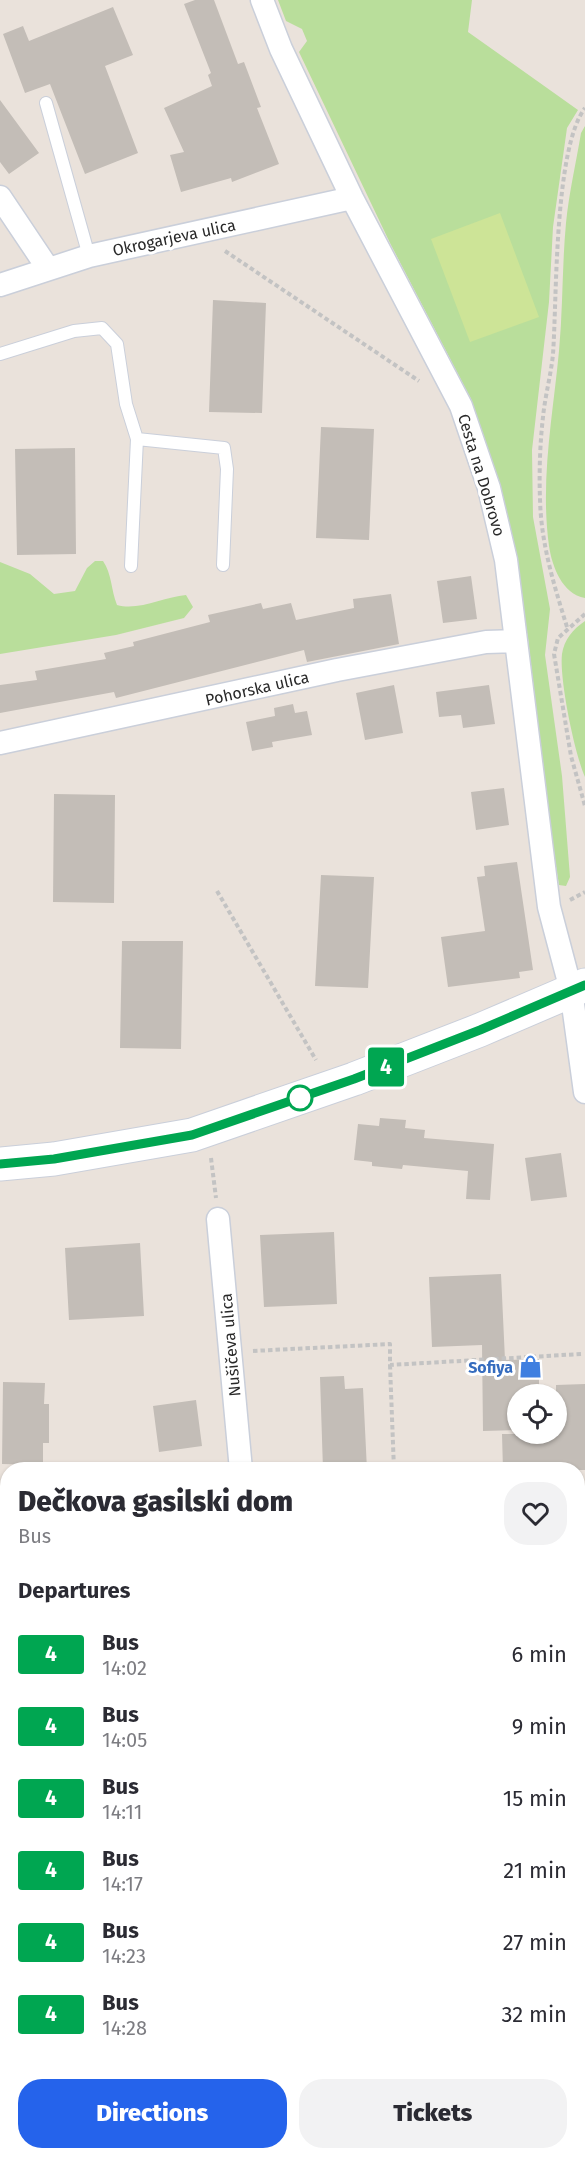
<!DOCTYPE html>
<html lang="en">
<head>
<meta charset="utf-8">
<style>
  :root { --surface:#fff; --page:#f2f2f3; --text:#2b2b33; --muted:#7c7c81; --accent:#2563eb }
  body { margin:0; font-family:"Fira Sans",sans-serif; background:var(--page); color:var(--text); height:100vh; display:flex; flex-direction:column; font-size:22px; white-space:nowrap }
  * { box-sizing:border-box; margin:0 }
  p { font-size:20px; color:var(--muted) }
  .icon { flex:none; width:33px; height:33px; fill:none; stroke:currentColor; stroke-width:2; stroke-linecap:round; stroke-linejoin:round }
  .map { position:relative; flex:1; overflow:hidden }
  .panel { position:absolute; left:0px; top:1462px; width:585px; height:698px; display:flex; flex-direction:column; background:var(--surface); border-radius:24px 24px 0 0; box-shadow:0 2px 4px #0004 }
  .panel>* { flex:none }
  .badge { padding:0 12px; border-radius:4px; font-size:21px; line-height:39px }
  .fabs { position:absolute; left:507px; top:1384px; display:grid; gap:12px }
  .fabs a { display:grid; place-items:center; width:60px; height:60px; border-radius:50%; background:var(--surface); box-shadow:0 2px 4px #0004; font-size:30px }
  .map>.badge { position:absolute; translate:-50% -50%; box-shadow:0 0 0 3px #fff }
  h2 { padding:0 18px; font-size:22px; line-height:54px }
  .round { display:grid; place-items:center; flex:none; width:63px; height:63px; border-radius:24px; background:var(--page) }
  .head { display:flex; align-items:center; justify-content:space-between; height:102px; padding:0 18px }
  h1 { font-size:28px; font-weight:800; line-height:45px }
  .button { display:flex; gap:12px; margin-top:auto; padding:12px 18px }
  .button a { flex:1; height:69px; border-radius:24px; background:var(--accent); color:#fff; font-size:24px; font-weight:800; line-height:69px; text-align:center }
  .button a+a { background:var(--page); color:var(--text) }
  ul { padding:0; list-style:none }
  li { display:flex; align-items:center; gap:18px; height:72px; padding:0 18px }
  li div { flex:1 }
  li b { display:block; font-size:22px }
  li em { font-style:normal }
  li .badge { min-width:66px; font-weight:700; text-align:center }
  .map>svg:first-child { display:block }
</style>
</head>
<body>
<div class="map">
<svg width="585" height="2159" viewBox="0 0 585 2159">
  <rect width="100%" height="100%" fill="#eae2db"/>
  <!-- green -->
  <path fill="#b9de9b" d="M278,0H472L468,32L578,110L567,128L553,227L549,302L532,450L533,517L550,609L545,655L562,776L570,877L566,886L559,885L549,822L528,638L500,484L471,399L390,243L299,52L307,41L302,29L286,21Z
    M585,126V598C562,594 552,566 549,546C540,480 553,415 559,351C563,308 562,266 566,223C569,193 576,163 581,133Z
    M95,561H103C112,574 111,590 117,605C139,611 164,597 186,595L193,607L184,618L116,635L0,654V562L30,574L54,594L75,591L87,568Z
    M585,621V777C575,755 559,679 562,654C564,640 573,629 585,621Z"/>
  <!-- pitch -->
  <path fill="#cde497" d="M500,213L539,317L470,342L431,239Z"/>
  <!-- building -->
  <path fill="#c3bdb7" d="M195,0H214L238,64L244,62L261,107L257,108L279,164L232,182L231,178L181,192L170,155L184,152L164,108L212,86L208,75L211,73L184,4Z
    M113,7L133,55L105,66L138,153L85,174L50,84L25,93L3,34L23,26L29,41Z
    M0,100L39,153L9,174L0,162Z
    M213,300L266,303L262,413L209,412Z
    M321,427L374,429L369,540L316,538Z
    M75,448L76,554L17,555L15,449Z
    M471,576L477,619L443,623L437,581Z
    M391,594L399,644L307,662L304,650L116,698L114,692L0,713V685L37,680L35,671L106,659L104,653L134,646L133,642L210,622L208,615L261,603L263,609L291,603L296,620L354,608L353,599Z
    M394,685L403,733L365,740L356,693Z
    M489,685L495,724L463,728L461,715L439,717L436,692Z
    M293,704L295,713L307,711L312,735L272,742L273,747L252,751L246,722L275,716L274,708Z
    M504,788L509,825L476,830L471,792Z
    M54,794L115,795L114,903L53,902Z
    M517,862L533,970L519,972L520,978L448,987L441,937L485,931L477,877L485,876L484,866Z
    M321,875L374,877L368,988L315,986Z
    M122,941H183L181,1049L120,1048Z
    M380,1118L406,1120L405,1128L425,1130L424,1138L494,1144L490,1200L466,1199L468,1171L403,1165L402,1169L372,1166V1162L354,1160L358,1124L379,1126Z
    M561,1153L567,1197L531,1201L525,1158Z
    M334,1232L337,1304L264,1307L260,1235Z
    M140,1243L144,1316L69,1320L65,1248Z
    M501,1274L505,1360L539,1359V1395H518V1430L483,1431L482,1345L432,1347L429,1277Z
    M344,1376L345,1389L363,1388L367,1470H323L320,1377Z
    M3,1382L45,1383L44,1404H49V1443H43V1465L2,1464Z
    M585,1384V1470H503L502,1434H556V1385Z
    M196,1400L202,1446L159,1452L153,1406Z"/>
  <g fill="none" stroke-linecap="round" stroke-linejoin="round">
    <defs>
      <path id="lane" d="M46,103L89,256
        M0,354L74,331L102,328L117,344L126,404L137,439L131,566
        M137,439L224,448L227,469L223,565"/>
      <path id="street" d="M262,0L281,49L352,198L461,406L489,488L506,560L549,907L571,990L585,1092
        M0,197L47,267
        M0,285L89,256L352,198
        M0,743L337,670L486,642L516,641
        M218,1219L241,1470
        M0,1788L8,1787
        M309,2152V2159"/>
      <path id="secondary" d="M0,1164L54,1159L192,1135L354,1079L480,1030L585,985"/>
    </defs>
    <!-- lane casing -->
    <use href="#lane" stroke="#cacfda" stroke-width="14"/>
    <!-- street casing -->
    <use href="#street" stroke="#cacfda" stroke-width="25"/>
    <!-- secondary casing -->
    <use href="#secondary" stroke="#cacfda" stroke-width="35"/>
    <!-- path -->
    <path stroke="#c3c3c3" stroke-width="4" stroke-dasharray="4.5 3" stroke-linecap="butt" d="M225,251L419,381
      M585,614L558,638L554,654L571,756L585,806
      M567,627C554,585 541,544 540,499C539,472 540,443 543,417C545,396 551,375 553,354C557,298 554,149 585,108
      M217,891L316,1060
      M570,900L585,892
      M211,1158L216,1198
      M253,1351L390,1344V1365L581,1354
      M390,1365L394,1470
      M578,1616H581
      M578,1756H585"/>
    <!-- lane -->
    <use href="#lane" stroke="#fff" stroke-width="12"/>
    <!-- street -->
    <use href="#street" stroke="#fff" stroke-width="22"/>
    <!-- secondary -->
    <use href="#secondary" stroke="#fff" stroke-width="33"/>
  </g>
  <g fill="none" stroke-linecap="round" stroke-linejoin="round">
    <defs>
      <path id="line" d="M0,1164L54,1159L192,1135L354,1079L480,1030L585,985"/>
    </defs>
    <!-- line casing -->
    <use href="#line" stroke="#fff" stroke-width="14"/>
    <!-- line -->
    <use href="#line" stroke="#00a651" stroke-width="9"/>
  </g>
  <!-- icons -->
  <defs>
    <symbol id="shop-bare" viewBox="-9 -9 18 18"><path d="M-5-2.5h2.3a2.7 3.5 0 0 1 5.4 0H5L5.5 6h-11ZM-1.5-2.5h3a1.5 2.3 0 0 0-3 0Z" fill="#3f7fe0" stroke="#fff" stroke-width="2.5" paint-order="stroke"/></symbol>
  </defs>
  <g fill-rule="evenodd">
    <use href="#shop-bare" x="514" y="1350" width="33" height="33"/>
  </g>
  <!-- markers -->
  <circle fill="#fff" stroke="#00a651" stroke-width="3" cx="300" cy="1098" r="12"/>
  <g text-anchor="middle" stroke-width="6" stroke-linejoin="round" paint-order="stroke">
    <!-- street labels -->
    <g font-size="16" fill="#292929" stroke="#fff">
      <text transform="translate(174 237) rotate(-12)" y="6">Okrogarjeva ulica</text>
      <text transform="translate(482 475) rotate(73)" y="6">Cesta na Dobrovo</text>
      <text transform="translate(257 688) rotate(-13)" y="6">Pohorska ulica</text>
      <text transform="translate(230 1345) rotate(-95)" y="6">Nušičeva ulica</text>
    </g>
    <!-- shop labels -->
    <g font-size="16" font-weight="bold" fill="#366cbe" stroke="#fff" text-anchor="end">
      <text x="513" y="1373">Sofiya</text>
    </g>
  </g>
</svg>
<div class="fabs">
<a><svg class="icon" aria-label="locate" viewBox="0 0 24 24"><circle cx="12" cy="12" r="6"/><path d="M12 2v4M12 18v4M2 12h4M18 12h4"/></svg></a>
</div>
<b class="badge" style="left:386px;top:1067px;background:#00a651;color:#fff">4</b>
<section class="panel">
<div class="head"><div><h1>Dečkova gasilski dom</h1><p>Bus</p></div><a class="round"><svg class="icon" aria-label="heart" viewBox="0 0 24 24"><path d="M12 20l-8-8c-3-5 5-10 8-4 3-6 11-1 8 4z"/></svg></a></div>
<h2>Departures</h2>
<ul>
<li><span class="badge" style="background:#00a651;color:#fff">4</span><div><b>Bus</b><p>14:02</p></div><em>6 min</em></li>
<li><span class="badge" style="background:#00a651;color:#fff">4</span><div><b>Bus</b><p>14:05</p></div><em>9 min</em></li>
<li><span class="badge" style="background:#00a651;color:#fff">4</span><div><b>Bus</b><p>14:11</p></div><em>15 min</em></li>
<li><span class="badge" style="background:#00a651;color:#fff">4</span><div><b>Bus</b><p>14:17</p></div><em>21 min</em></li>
<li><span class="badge" style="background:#00a651;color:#fff">4</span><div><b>Bus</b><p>14:23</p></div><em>27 min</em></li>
<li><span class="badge" style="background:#00a651;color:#fff">4</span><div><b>Bus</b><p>14:28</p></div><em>32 min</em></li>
</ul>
<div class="button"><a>Directions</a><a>Tickets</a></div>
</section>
</div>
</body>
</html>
